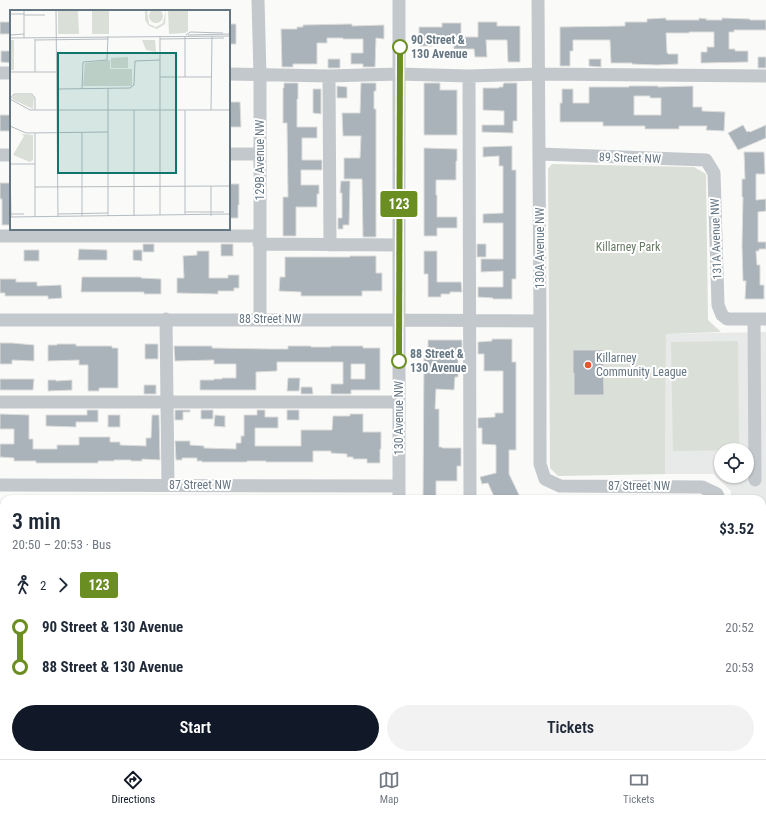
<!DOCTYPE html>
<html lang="en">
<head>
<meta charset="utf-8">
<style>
  :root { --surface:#fff; --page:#f2f2f3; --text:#1f2937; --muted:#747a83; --line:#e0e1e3; --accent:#111827 }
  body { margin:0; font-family:"Roboto Condensed",sans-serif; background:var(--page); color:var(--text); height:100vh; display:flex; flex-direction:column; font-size:15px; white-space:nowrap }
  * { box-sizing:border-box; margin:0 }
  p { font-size:13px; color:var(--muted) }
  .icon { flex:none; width:22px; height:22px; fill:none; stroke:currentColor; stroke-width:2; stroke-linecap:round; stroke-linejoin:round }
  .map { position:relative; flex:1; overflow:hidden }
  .side { position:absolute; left:0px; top:495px; width:766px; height:264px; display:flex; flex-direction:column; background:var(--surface); border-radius:12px 12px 0 0; box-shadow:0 1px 3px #0004 }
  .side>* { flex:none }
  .badge { padding:0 8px; border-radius:3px; font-size:14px; line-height:26px }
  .buttons { position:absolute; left:714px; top:443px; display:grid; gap:8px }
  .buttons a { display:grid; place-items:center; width:40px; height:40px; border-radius:50%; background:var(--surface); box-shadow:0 1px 3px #0004; font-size:20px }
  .map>.badge { position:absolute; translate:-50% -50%; box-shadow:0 0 0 2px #fff }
  .legs { display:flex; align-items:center; gap:6px; height:44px; padding:0 12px; font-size:13px }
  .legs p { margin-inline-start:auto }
  .overview { display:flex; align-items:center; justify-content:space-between; height:68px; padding:0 12px }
  h1 { font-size:22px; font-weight:600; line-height:30px }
  .action { display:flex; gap:8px; margin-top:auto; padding:8px 12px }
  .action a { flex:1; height:46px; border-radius:24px; background:var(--accent); color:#fff; font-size:16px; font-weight:600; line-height:46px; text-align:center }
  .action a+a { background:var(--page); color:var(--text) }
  ul { padding:0 12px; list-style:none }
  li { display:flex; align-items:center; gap:14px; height:40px; font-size:15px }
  li i { display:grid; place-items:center; width:6px; height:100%; margin:0 5px; background:currentColor }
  li i::after { content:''; width:10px; height:10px; margin:-5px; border:3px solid; border-radius:50%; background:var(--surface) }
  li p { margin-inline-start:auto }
  li:first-child i { background:linear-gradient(#0000 50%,currentColor 0) }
  li:last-child i { background:linear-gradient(currentColor 50%,#0000 0) }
  .menu { display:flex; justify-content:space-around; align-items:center; height:56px; border-top:1px solid var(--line); background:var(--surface); font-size:11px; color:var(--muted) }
  .menu a { display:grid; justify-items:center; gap:2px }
  .menu .selected { color:var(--accent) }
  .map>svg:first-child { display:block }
</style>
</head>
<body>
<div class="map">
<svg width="766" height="759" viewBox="0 0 766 759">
  <rect width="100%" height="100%" fill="#fafaf8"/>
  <!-- built -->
  <path fill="#e8e9e9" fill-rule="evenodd" d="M766,332V641H762V499H731V491L713,474H665L666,334ZM721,450H747V476H721Z"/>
  <!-- green -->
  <path fill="#dadfd7" d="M552,164L694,167L706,174L708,320L721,332L666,334L665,474L558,476L550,468L548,169Z
    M738,341L739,450L673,451L671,342Z"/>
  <!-- building -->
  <path fill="#aab3b9" stroke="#dcdcda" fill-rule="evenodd" d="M666,18V20H699V18L707,19L706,20H722V18L750,19V20H766V30H734V32H729V49H735V51H748V62L701,63V52H707V47H714V32H689V33H666L667,53H668V54H678V64L657,65L632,64V63H611L610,40H573V51H570V66H560V27L625,26V22H647V19Z
    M0,22H11V34H0Z
    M478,22H497V26H520V62H508L507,40H486L487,57H475L474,49H454V38H432V46H419V27H442V23H461V37H478Z
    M229,24H236V44H229Z
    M352,24V26L384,25V39L376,38L375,67H363V64H351V53H363V39H343V38H327V43H317V64H293V67H282L281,29H297V27H303V25Z
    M1,51H11V63L1,62Z
    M758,57H766V68H758Z
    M328,59H340V68H328Z
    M589,59H601V67L589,66Z
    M284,83H298V99H297V127H317V138H302V160H322V170H301V185H319V194H317V207H296V236H283V197H288L287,123H283V88H284Z
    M361,83H376V91H374V109H376V237H363L362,179H344V158H360L361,136H343L342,113H360Z
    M424,83H440V90H457V135H424Z
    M504,83H517V121H513V133L482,132V125H504V111L483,110V88H499V87H503V84H504Z
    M337,86L347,87V98H337Z
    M629,86H658V87L693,86V107H702V111L725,112L724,131L706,130L707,126H679V129H645V126H603V122H560V103H562V89H573V103H589V87H629ZM634,96H650V98H661V115H634Z
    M313,89H321V114L313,113Z
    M229,102H240L241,127H229Z
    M0,115H11V131H0Z
    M743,125L747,132L749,131L750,132L766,125V138L738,150L728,133Z
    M512,146V170H516V279H512V299H493V298L478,297V287H503V271L481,272V259H503V223H483V214L503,213V166H499V156L483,157V147Z
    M424,148L457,149V161H456V180H436V195H437V217H457V228H437V236H424Z
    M744,152H764L765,174H756V200L766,199V211L758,212V242H766V249H759V251H756L757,265H760V285H764V299H745L746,281H743L742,246L743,197H742V179H745Z
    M341,181H350L349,225H343V229H338V218H342V193H340Z
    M0,183H11V225H2V199H0Z
    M229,184H239V205H238V218H229Z
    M143,244H154V252H143Z
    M221,244H233V256H221Z
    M477,244H486V257H477Z
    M79,249L107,250V260H78Z
    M24,250H39V261H24Z
    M133,250H142V261L133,260Z
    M197,251H209V278H228V275H239V288H234V291H218V294L177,293V278H184L183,256L197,255Z
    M424,251H437V282H461L462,292H450V294H441V297H428V274H424Z
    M350,256H376V273H382V291H362V296H301V292L279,291L280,277H285V257H350Z
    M82,277H141V278L161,279V294H144V292H81Z
    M0,279H16V282H37V286L61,285L62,298L48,299V296H5V293H0Z
    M492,339H512V362H516V450H509V474L521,499H495L488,483L482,484L480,477L496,473V445L482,444V428H478V418L495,417V413H503V371H484V354H478V342L492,341Z
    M428,340H462V353H458V377H455L454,390L436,389L435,409H439V447H442V448H461V466H457V481H436V499H423L424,357H428Z
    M0,343H12L34,345V361L12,360V364H0Z
    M57,344H76V346H112V348H118V388H99V391H88V365H79V360L48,361V345H57Z
    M145,344H158V359H145Z
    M174,346H212V348L270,349H288V346H311V347H331V346H363V348H380V390H351V394H331V384H343V362H277V371L256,372V390H200V380H214V379H222V378H236V364H214V360L175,361ZM351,364H365V379H351Z
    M573,350H603L604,395H574V373H573Z
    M288,378H300L299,391H287Z
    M0,379H34L33,390H0Z
    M48,380H56V381L72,380V390L48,391Z
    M144,385H156V394H144Z
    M301,387H312L313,394H301Z
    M87,410H98V422H76V427L46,426V415H87Z
    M175,410H190V412H183V420H175Z
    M201,410H213V419H201Z
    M257,410H265V417H278V428H255V446H301V430H332L333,416H350V414H363V432H381V449H380V463H367V459H353V457H347V454L331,453V451H313V462H266V461H247V462H202V461H197V458H182V460H176L175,441H190V445L204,446V448L236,449V443H241V436H244V415H257Z
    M287,410H299V420H287Z
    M0,414L29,415V439H33V449H57V445H79V437H110V442H120V445L146,446V438H151L152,415H159L160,460L142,459V461H131V460H114V461H98V463H36V461H14V458L0,457V444H14V429H0Z
    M108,415H120V427H108Z
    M215,415L225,416V427L214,426Z"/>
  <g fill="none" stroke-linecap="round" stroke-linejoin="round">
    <!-- minor -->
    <path stroke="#c3c8cc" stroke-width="13" d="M258,0L260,75V319
      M538,0L540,321V464L545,479L560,486L702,487L717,494L719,499
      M0,73H11
      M229,74L329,76L399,74L469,76L539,74L766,76
      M329,76L330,245
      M469,76L470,499
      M229,154H260
      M539,154L706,160L714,173L718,305L722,315L727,319H766
      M0,155H11
      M0,236H259
      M259,244L399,245
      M166,319L168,485
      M754,319L755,480
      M0,320H399L540,321
      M0,402H399
      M0,485L399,486
      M399,499V0
      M0,569H4
      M0,652H4
      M762,653H766
      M762,735H766
      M0,736H4
      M400,755V759
      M615,755V759
      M167,759V755
      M449,759V755
      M557,759V755
      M689,759V755"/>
  </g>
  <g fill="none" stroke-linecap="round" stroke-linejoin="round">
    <defs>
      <path id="line-1" d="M399,361L400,47"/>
    </defs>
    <!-- line-1 casing -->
    <use href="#line-1" stroke="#fff" stroke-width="9"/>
    <!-- line-1 -->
    <use href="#line-1" stroke="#6b8e23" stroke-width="6"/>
  </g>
  <!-- markers -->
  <g fill="#fff" stroke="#6b8e23" stroke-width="2">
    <circle cx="400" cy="47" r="7"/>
    <circle cx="399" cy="361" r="7"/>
  </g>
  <circle fill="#e4572e" stroke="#fff" stroke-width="1.5" cx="588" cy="365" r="4"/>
  <g text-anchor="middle" stroke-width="4" stroke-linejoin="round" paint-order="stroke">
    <!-- stop labels -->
    <g font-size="12" font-weight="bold" fill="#657683" stroke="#fff" text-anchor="start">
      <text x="411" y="44">90 Street &amp;<tspan x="411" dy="14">130 Avenue</tspan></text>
      <text x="410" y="358">88 Street &amp;<tspan x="410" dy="14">130 Avenue</tspan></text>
    </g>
    <!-- street labels -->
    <g font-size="12" fill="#657683" stroke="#fff">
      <text transform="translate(630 158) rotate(2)" y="4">89 Street NW</text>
      <text transform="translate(260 160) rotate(-90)" y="4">129B Avenue NW</text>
      <text transform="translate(716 239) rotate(-92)" y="4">131A Avenue NW</text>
      <text transform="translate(540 248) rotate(-90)" y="4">130A Avenue NW</text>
      <text x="270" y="323">88 Street NW</text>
      <text transform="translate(399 418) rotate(-90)" y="4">130 Avenue NW</text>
      <text x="200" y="489">87 Street NW</text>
      <text x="639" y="490">87 Street NW</text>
    </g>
    <!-- park labels -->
    <g font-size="12" fill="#687a64" stroke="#fff">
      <text x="628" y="251">Killarney Park</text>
    </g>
    <!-- poi labels -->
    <g font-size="12" fill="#657683" stroke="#fff" text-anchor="start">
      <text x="596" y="362">Killarney<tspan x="596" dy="14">Community League</tspan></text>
    </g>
  </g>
  <!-- overview -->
  <g transform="translate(10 10)">
    <rect width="220" height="220" fill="#fafaf8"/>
    <path d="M139 6a7 7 0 1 1 14 0a7 7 0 1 1-14 0ZM48,0H68L69,24H48ZM82,0H99V24H82ZM135,0H137L139,14L146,17L153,13L156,0L155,14L147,19L139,16L135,10ZM158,0H178V21L175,23L159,24ZM0,30H4V60H0ZM132,30H145L146,42L136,40ZM118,47V58H101V48ZM100,50V59H122V76H73L75,53ZM4,85H21L24,87L23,99L2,89ZM12,124L23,125V150L20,152L3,145L14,126Z" fill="#dadfd7"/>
    <path fill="none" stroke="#b5bdc2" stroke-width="1" d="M14,0V28M46,0L48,207M0,4H14M14,5H35M0,25L14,24M176,25L180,22L213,23M178,25L220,24M175,27V67M0,28L220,26M25,29V62M150,29L214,28M25,30L98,29M0,62H47M150,67H201M48,79L120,78L124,75L125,51L150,50M72,79L73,52L97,50L98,26M0,89L20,100H220M0,89L4,84H22L25,88V100M175,100V205M201,100L202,26M0,116L16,123L98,122M25,123V207M0,154L1,207M0,154H25M25,177L220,176M175,202H214M0,204H14M48,204L98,203M150,205V26M72,206V122M98,206V78M124,206V100M201,206V176M0,207L220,204"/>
    <path fill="#0f766e" fill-opacity="0.15" stroke="#0f766e" stroke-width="2" d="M48,43H166V163H48Z"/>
    <rect width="220" height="220" fill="none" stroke="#657683" stroke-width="2"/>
  </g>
</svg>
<div class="buttons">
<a><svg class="icon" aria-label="locate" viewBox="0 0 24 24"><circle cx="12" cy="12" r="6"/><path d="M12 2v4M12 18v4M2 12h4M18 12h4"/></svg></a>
</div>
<b class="badge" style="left:399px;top:204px;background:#6b8e23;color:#fff">123</b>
<section class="side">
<div class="overview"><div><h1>3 min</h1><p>20:50 – 20:53 · Bus</p></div><b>$3.52</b></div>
<div class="legs"><svg class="icon" aria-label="walk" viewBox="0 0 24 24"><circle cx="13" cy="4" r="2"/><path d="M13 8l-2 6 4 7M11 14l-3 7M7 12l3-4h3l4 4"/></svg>2<svg class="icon" aria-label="forward" viewBox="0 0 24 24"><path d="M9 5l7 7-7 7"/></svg><b class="badge" style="background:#6b8e23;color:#fff">123</b></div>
<ul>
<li><i style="color:#6b8e23"></i><b>90 Street &amp; 130 Avenue</b><p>20:52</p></li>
<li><i style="color:#6b8e23"></i><b>88 Street &amp; 130 Avenue</b><p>20:53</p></li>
</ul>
<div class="action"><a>Start</a><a>Tickets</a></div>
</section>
</div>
<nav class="menu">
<a class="selected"><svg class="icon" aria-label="directions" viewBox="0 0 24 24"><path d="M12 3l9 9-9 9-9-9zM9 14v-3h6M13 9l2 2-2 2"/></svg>Directions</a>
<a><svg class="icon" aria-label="map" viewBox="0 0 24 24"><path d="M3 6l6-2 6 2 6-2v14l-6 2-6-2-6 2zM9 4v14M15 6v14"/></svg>Map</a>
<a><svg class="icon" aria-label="tickets" viewBox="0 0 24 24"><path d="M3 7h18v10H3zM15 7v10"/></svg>Tickets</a>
</nav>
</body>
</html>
